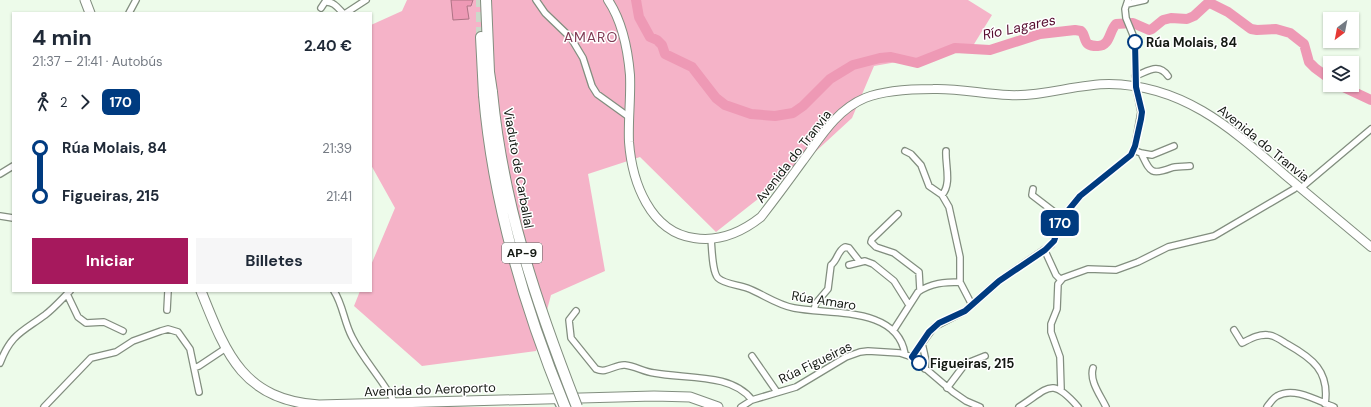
<!DOCTYPE html>
<html lang="es">
<head>
<meta charset="utf-8">
<style>
  :root { --surface:#fff; --page:#f6f6f7; --text:#1f2937; --muted:#747a83; --accent:#a6195d }
  body { margin:0; font-family:"DM Sans",sans-serif; background:var(--page); color:var(--text); height:100vh; display:flex; flex-direction:column; font-size:15px; white-space:nowrap }
  * { box-sizing:border-box; margin:0 }
  p { font-size:13px; color:var(--muted) }
  .icon { flex:none; width:22px; height:22px; fill:none; stroke:currentColor; stroke-width:2; stroke-linecap:round; stroke-linejoin:round }
  .map { position:relative; flex:1; overflow:hidden }
  .details { position:absolute; left:12px; top:12px; width:360px; height:280px; display:flex; flex-direction:column; background:var(--surface); border-radius:0px; box-shadow:0 1px 3px #0004 }
  .details>* { flex:none }
  .badge { padding:0 8px; border-radius:6px; font-size:14px; line-height:26px }
  .needle { width:26px; rotate:212deg }
  .fabs { position:absolute; left:1323px; top:12px; display:grid; gap:8px }
  .fabs a { display:grid; place-items:center; width:36px; height:36px; border-radius:0px; background:var(--surface); box-shadow:0 1px 3px #0004; font-size:20px }
  .map>.badge { position:absolute; translate:-50% -50%; box-shadow:0 0 0 2px #fff }
  .legs { display:flex; align-items:center; gap:6px; height:44px; padding:0 20px; font-size:13px }
  .legs p { margin-inline-start:auto }
  .headline { display:flex; align-items:center; justify-content:space-between; height:68px; padding:0 20px }
  h1 { font-size:22px; font-weight:700; line-height:30px }
  .action { display:flex; gap:8px; margin-top:auto; padding:8px 20px }
  .action a { flex:1; height:46px; border-radius:0px; background:var(--accent); color:#fff; font-size:16px; font-weight:700; line-height:46px; text-align:center }
  .action a+a { background:var(--page); color:var(--text) }
  ul { padding:0 20px; list-style:none }
  li { display:flex; align-items:center; gap:14px; height:48px; font-size:15px }
  li i { display:grid; place-items:center; width:6px; height:100%; margin:0 5px; background:currentColor }
  li i::after { content:''; width:10px; height:10px; margin:-5px; border:3px solid; border-radius:50%; background:var(--surface) }
  li p { margin-inline-start:auto }
  li:first-child i { background:linear-gradient(#0000 50%,currentColor 0) }
  li:last-child i { background:linear-gradient(currentColor 50%,#0000 0) }
  .map>svg:first-child { display:block }
</style>
</head>
<body>
<div class="map">
<svg width="1371" height="407" viewBox="0 0 1371 407">
  <rect width="100%" height="100%" fill="#edfbea"/>
  <!-- green -->
  <path fill="#f5b3c8" d="M407,0H968L992,15L971,49L874,66L852,118L801,165L716,232L640,157L588,174L605,271L551,295L536,351L422,366L354,306L360,291H371V265L395,208L371,165V25L402,11Z"/>
  <!-- water -->
  <path fill="#ee99b5" stroke="#ad7384" d="M451,0H473L471,6H467L469,19L453,20Z"/>
  <g fill="none" stroke-linecap="round" stroke-linejoin="round">
    <!-- river -->
    <path stroke="#ee99b5" stroke-width="10" d="M636,0L639,17L650,37L657,40L662,45L665,54L692,67L716,98L725,105L751,114L775,116L793,113L803,106L830,79L853,65L880,58L891,57L917,63L955,48L990,50L1040,34L1075,30L1081,31C1085,34 1084,41 1088,44C1091,46 1094,46 1097,46C1110,47 1109,31 1116,24L1133,23L1149,30L1152,29L1163,20L1171,18L1187,19L1194,16L1207,4L1210,3L1228,12L1251,29L1257,30L1276,29L1290,33L1304,44L1309,62L1315,68L1330,79
      M1339,85L1371,100"/>
    <!-- highway-tunnel -->
    <path stroke="#ccd9ca" stroke-width="10" stroke-dasharray="10 5" stroke-linecap="butt" d="M481,37V0"/>
    <defs>
      <path id="street" d="M536,0L545,13L571,38L583,58L592,86L597,94L629,117
        M1127,4L1145,0
        M321,8L325,2C333,1 338,8 343,13
        M129,13L136,0
        M346,13L366,0
        M1135,76C1147,72 1158,62 1168,76
        M1133,150L1141,153C1150,171 1150,176 1171,168C1176,166 1184,167 1190,166
        M905,151L911,154L921,165L929,186L942,195L949,207L960,257V282L972,305
        M1141,153L1152,155L1174,146
        M0,174L13,166
        M1301,188L1371,129
        M1033,189L1032,195L1062,218
        M942,195C952,184 945,164 946,151
        M898,214L872,239L871,242L876,247L894,253L919,272L920,290
        M0,216L13,218
        M711,239C712,248 712,272 718,278C724,284 739,285 747,288C763,294 777,305 794,308C830,315 897,306 905,354
        M1045,251L1056,275L1061,280
        M849,265L865,261L873,264L894,281L909,305
        M334,291C343,305 344,322 352,337C364,361 384,381 396,405
        M67,294L78,317L86,323L104,322L123,331
        M167,310L168,291
        M814,310L816,303L828,289L831,265C838,260 837,251 845,247L849,248L860,262
        M576,311L569,320L571,338L596,369C607,374 615,364 625,365C635,366 644,372 654,373C685,379 732,373 752,400
        M1234,330L1242,343C1250,339 1258,334 1268,335C1274,335 1282,341 1287,344C1312,358 1330,371 1325,404
        M893,331L918,292C931,283 945,282 960,282
        M922,343L926,361L925,369
        M752,356L777,392
        M912,357L934,327L965,311L999,281L1051,245L1056,236L1062,218L1080,196L1131,155L1135,146L1141,112L1136,87L1135,40L1126,18L1125,9L1128,0
        M0,363C11,334 22,332 45,315C54,308 62,299 70,291
        M194,368L199,366L226,348
        M1093,368C1089,381 1101,396 1106,407
        M947,388L965,364L985,356
        M1061,389L1060,357L1051,332V324L1057,309L1058,284L1063,278L1088,269L1116,270L1138,262L1168,247L1214,236L1294,189L1298,185
        M556,399L560,407
        M44,407L91,358L116,352L133,341L161,331L168,329L178,332L190,349L199,392
        M741,407L752,400L796,387L846,357L860,352L868,351L900,353L912,357L953,392L966,401L980,407
        M1019,407C1049,388 1051,376 1078,407
        M1267,407C1270,403 1273,398 1277,396C1294,386 1318,401 1334,407"/>
      <path id="secondary" d="M608,0C622,21 628,51 630,75C631,98 628,120 629,142C632,182 650,232 694,238C719,242 742,232 761,217C775,199 789,180 802,162C820,138 836,110 865,98C885,90 911,89 933,89C958,88 983,94 1009,95C1042,97 1076,84 1109,84C1184,85 1232,129 1285,175C1314,199 1342,223 1371,247"/>
      <path id="primary" d="M85,0L90,13
        M201,291C226,354 243,400 319,405L654,396L690,397L718,407"/>
      <path id="highway" d="M486,0L489,72L492,92
        M481,37L484,95"/>
    </defs>
    <!-- street casing -->
    <use href="#street" stroke="#828e7f" stroke-width="8"/>
    <!-- secondary casing -->
    <use href="#secondary" stroke="#828e7f" stroke-width="10"/>
    <!-- primary casing -->
    <use href="#primary" stroke="#828e7f" stroke-width="11"/>
    <!-- highway casing -->
    <use href="#highway" stroke="#828e7f" stroke-width="12"/>
    <!-- street -->
    <use href="#street" stroke="#fff" stroke-width="5.5"/>
    <!-- secondary -->
    <use href="#secondary" stroke="#fff" stroke-width="8"/>
    <!-- primary -->
    <use href="#primary" stroke="#fff" stroke-width="9"/>
    <!-- highway -->
    <use href="#highway" stroke="#fff" stroke-width="10"/>
    <defs>
      <path id="highway-bridge" d="M492,92C503,205 536,302 577,407
        M484,95C493,203 524,307 565,407"/>
    </defs>
    <!-- highway-bridge casing -->
    <use href="#highway-bridge" stroke="#828e7f" stroke-width="12" stroke-linecap="butt"/>
    <!-- highway-bridge -->
    <use href="#highway-bridge" stroke="#fff" stroke-width="10"/>
  </g>
  <g fill="none" stroke-linecap="round" stroke-linejoin="round">
    <defs>
      <path id="line-1" d="M919,363L912,357L929,332L939,323L965,311L999,281L1045,250L1054,241L1062,218L1080,196L1131,155L1135,146L1141,119L1142,112L1136,87L1135,42"/>
    </defs>
    <!-- line-1 casing -->
    <use href="#line-1" stroke="#fff" stroke-width="9"/>
    <!-- line-1 -->
    <use href="#line-1" stroke="#003b80" stroke-width="6"/>
  </g>
  <!-- markers -->
  <g fill="#fff" stroke="#003b80" stroke-width="2">
    <circle cx="1135" cy="42" r="7"/>
    <circle cx="919" cy="363" r="7"/>
  </g>
  <g text-anchor="middle" stroke-width="3" stroke-linejoin="round" paint-order="stroke">
    <!-- shield labels -->
    <rect fill="#fff" stroke="#5a5e5a" stroke-width="1" x="502" y="243" width="40" height="20" rx="3"/>
    <g font-size="12" font-weight="bold" fill="#141913">
      <text x="522" y="257">AP-9</text>
    </g>
    <!-- stop labels -->
    <g font-size="13" font-weight="bold" fill="#141913" stroke="#fff" text-anchor="start">
      <text x="1146" y="47">Rúa Molais, 84</text>
      <text x="930" y="368">Figueiras, 215</text>
    </g>
    <!-- street labels -->
    <g font-size="13" fill="#141913" stroke="#fff">
      <text transform="translate(1264 143) rotate(39)" y="5">Avenida do Tranvia</text>
      <text transform="translate(793 156) rotate(-52)" y="5">Avenida do Tranvia</text>
      <text transform="translate(519 168) rotate(80)" y="5">Viaduto de Carballal</text>
      <text transform="translate(824 300) rotate(9)" y="5">Rúa Amaro</text>
      <text transform="translate(815 362) rotate(-26)" y="5">Rúa Figueiras</text>
      <text transform="translate(430 389) rotate(-2)" y="5">Avenida do Aeroporto</text>
    </g>
    <!-- water labels -->
    <g font-size="14" font-style="italic" fill="#560d2f" stroke="#fff">
      <text transform="translate(1019 27) rotate(-12)" y="5">Río Lagares</text>
    </g>
    <!-- neighbourhood labels -->
    <g font-size="14" letter-spacing="1" fill="#7f3a54" stroke="#fff">
      <text x="591" y="42">AMARO</text>
    </g>
  </g>
</svg>
<div class="fabs">
<a><svg class="needle" viewBox="-14 -14 28 28"><path d="M0-13l5 13h-10z" fill="#e53935"/><path d="M0 13l5-13h-10z" fill="#747a83"/></svg></a>
<a><svg class="icon" aria-label="layers" viewBox="0 0 24 24"><path d="M12 4l9 5-9 5-9-5zM3 14l9 5 9-5"/></svg></a>
</div>
<b class="badge" style="left:1060px;top:223px;background:#003b80;color:#fff">170</b>
<section class="details">
<div class="headline"><div><h1>4 min</h1><p>21:37 – 21:41 · Autobús</p></div><b>2.40 €</b></div>
<div class="legs"><svg class="icon" aria-label="walk" viewBox="0 0 24 24"><circle cx="13" cy="4" r="2"/><path d="M13 8l-2 6 4 7M11 14l-3 7M7 12l3-4h3l4 4"/></svg>2<svg class="icon" aria-label="forward" viewBox="0 0 24 24"><path d="M9 5l7 7-7 7"/></svg><b class="badge" style="background:#003b80;color:#fff">170</b></div>
<ul>
<li><i style="color:#003b80"></i><b>Rúa Molais, 84</b><p>21:39</p></li>
<li><i style="color:#003b80"></i><b>Figueiras, 215</b><p>21:41</p></li>
</ul>
<div class="action"><a>Iniciar</a><a>Billetes</a></div>
</section>
</div>
</body>
</html>
